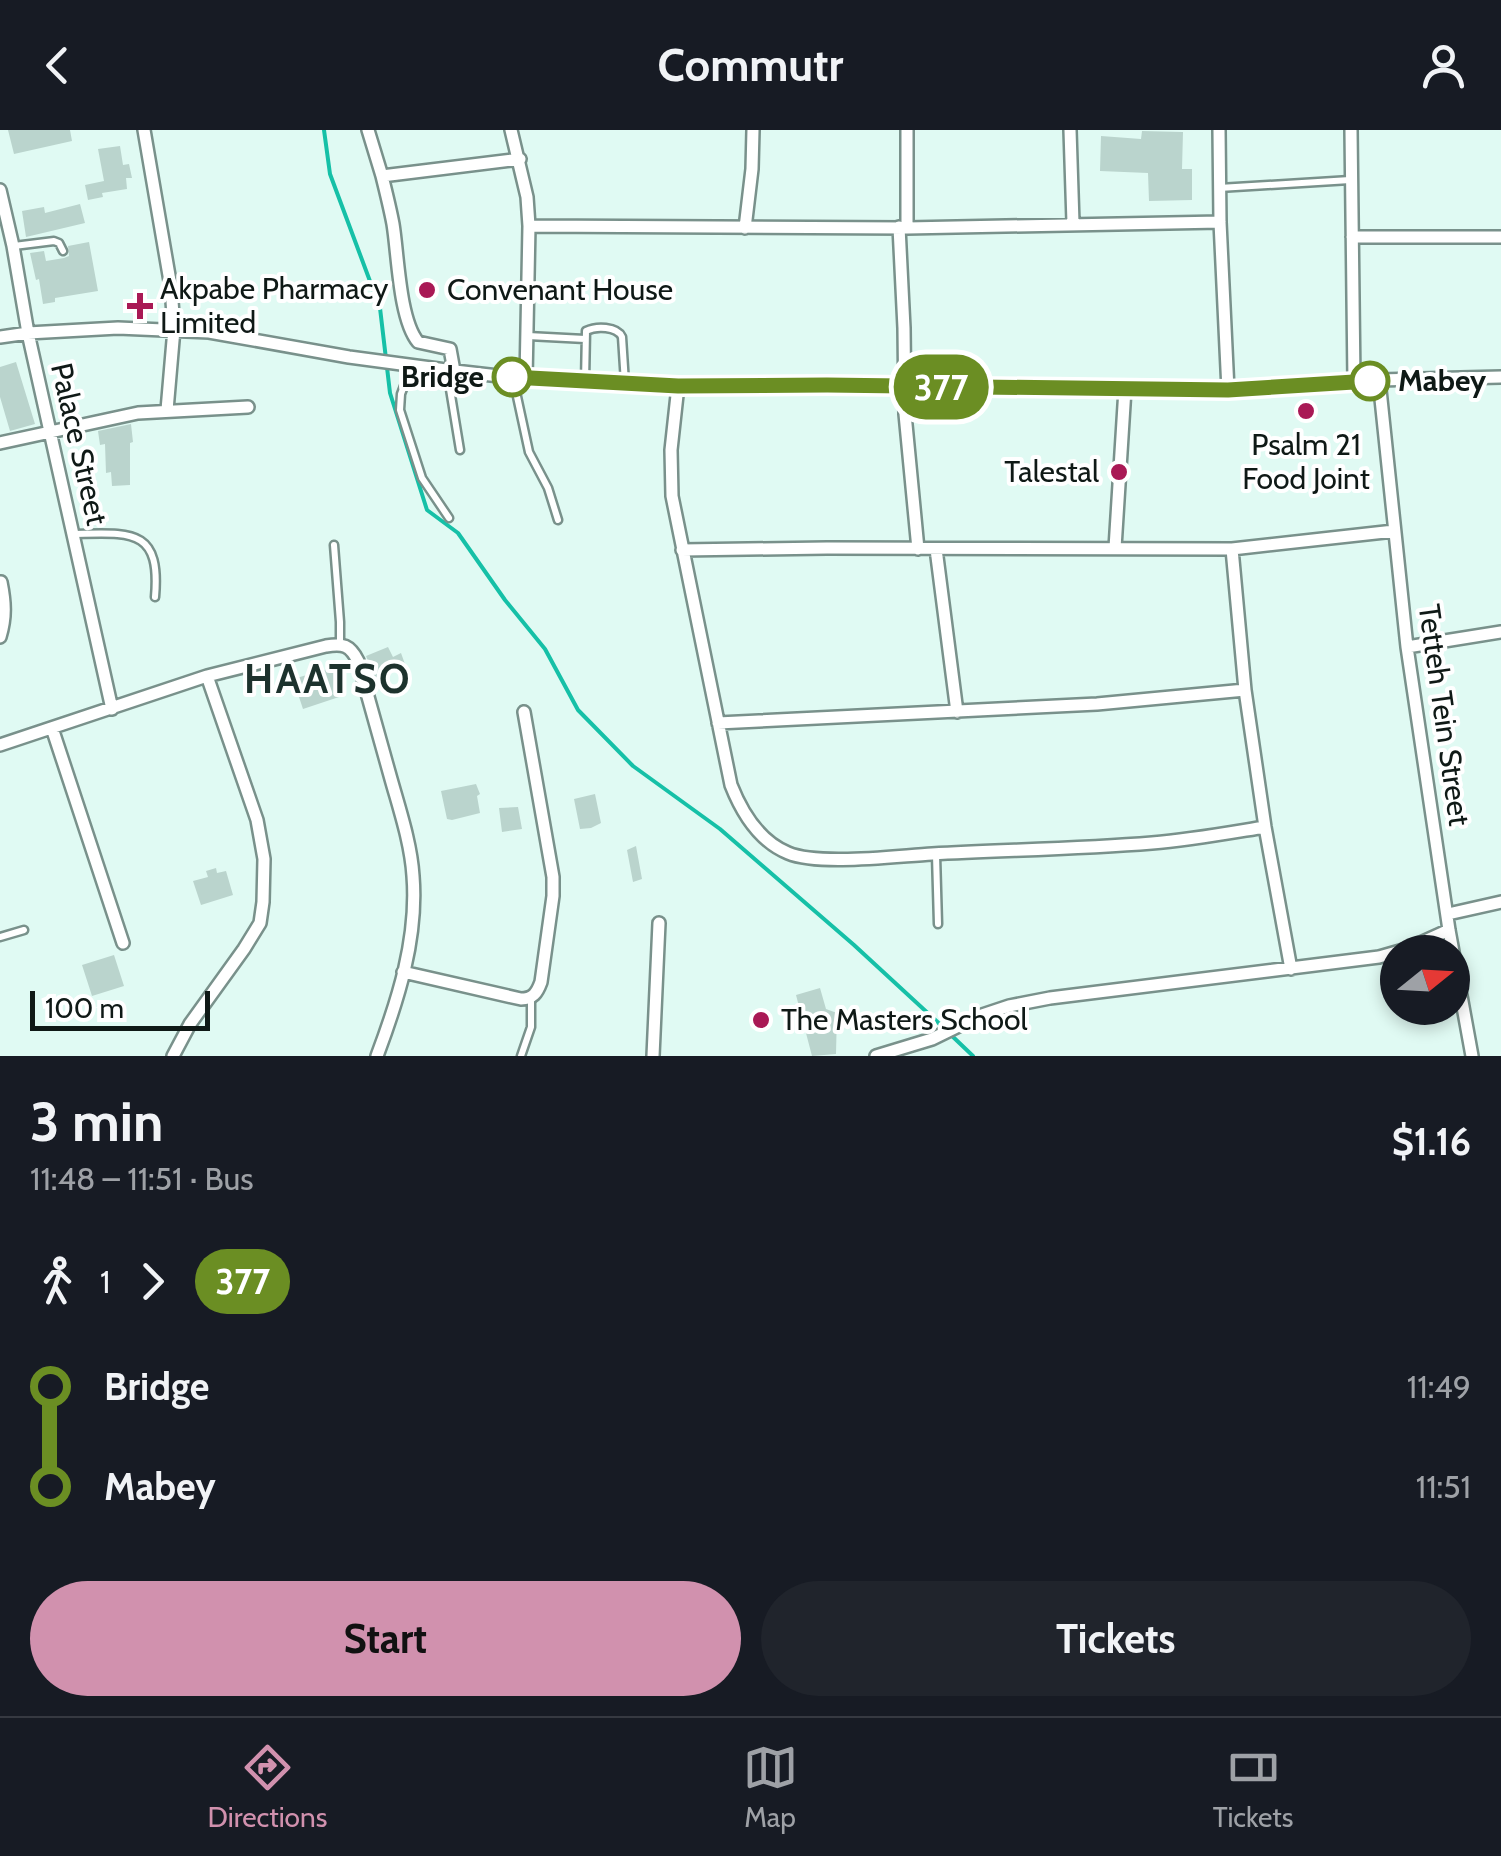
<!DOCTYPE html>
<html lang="en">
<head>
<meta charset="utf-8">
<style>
  :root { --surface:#171b24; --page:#20242c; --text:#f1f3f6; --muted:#9ea1a6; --line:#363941; --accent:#d191ae }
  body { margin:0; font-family:Cabin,sans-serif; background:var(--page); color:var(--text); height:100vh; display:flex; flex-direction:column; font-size:38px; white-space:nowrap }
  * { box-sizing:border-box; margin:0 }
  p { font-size:32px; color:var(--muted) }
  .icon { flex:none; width:55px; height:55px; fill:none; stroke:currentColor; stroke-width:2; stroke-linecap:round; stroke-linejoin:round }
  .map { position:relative; height:926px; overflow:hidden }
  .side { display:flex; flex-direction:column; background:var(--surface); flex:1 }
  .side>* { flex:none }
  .badge { padding:0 20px; border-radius:32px; font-size:35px; line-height:65px }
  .needle { width:65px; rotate:72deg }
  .buttons { position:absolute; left:1380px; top:805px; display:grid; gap:20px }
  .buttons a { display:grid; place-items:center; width:90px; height:90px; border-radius:50%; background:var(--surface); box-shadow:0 5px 15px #0003; font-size:50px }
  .scale { position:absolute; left:30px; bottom:25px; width:180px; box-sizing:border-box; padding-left:10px; border:5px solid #0f1916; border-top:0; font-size:28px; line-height:35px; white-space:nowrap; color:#0f1916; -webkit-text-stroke:8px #fff; paint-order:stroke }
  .map>.badge { position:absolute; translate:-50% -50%; box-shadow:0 0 0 5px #fff }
  .legs { display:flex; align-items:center; gap:15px; height:110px; padding:0 30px; font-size:32px }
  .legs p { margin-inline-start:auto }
  .overview { display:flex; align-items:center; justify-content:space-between; height:170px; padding:0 30px }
  h1 { font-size:55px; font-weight:700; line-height:75px }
  .action { display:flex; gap:20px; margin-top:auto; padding:20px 30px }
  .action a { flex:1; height:115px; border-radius:60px; background:var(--accent); color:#111; font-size:40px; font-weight:700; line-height:115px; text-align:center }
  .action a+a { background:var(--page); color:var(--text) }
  ul { padding:0 30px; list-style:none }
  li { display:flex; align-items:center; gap:35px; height:100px; font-size:38px }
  li i { display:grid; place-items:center; width:15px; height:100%; margin:0 12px; background:currentColor }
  li i::after { content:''; width:25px; height:25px; margin:-12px; border:8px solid; border-radius:50%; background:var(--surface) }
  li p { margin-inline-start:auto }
  li:first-child i { background:linear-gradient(#0000 50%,currentColor 0) }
  li:last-child i { background:linear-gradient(currentColor 50%,#0000 0) }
  header { display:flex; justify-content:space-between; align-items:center; height:130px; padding:0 30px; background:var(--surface); font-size:45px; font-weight:700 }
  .dock { display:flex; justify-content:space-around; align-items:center; height:140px; border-top:2px solid var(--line); background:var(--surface); font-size:28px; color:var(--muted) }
  .dock a { display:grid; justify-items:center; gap:5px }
  .dock .current { color:var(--accent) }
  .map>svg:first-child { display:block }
</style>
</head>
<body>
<header><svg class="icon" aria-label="back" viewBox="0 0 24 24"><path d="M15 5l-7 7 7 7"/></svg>Commutr<svg class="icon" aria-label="person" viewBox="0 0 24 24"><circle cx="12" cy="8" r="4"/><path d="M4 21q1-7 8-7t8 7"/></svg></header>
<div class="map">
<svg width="1501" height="926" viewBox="0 0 1501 926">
  <rect width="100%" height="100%" fill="#e0faf3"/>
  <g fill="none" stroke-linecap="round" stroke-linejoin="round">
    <!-- stream -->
    <path stroke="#16c0a7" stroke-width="4" d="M324,0L330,44L380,178L390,263L427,380L458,403L505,470L545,519L578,580L633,636L720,699L854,815L944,898
      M951,905L973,926"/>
  </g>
  <!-- building -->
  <path fill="#bad4cd" d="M8,0H70L72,11L14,24Z
    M1142,1L1183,2L1182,39H1192V70L1149,71L1148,43L1100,41L1101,6L1141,9Z
    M120,16L123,35L129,34L132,48H126L127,59L102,63L103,67L88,70L85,55L104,51L98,19Z
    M80,74L85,93L26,107L22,81L44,77L45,83Z
    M89,112L98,161L55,168V172L43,174L39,149L36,150L30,123L44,121L46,131L64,128L69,126L68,116Z
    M16,232L35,294L10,301L0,267V237Z
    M131,294L133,312L130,313V355L112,356L111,342L106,343L105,314L100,315L98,301Z
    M388,517L393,527L401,523L406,537L375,548L366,526Z
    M338,536L343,553L338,554L342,566L303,579L293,549Z
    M476,654L480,664L477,666L480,683L452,690L447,689L441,661Z
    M595,664L601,693L591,698L580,699L574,669Z
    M518,677L522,699L502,702L499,678Z
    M636,716L642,749L633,752L627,720Z
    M216,738L217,743L226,741L233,765L201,775L193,751L208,747L206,741Z
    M114,825L124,856L92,866L82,835Z
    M820,858L826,879L837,883L836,924L812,926L796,865Z"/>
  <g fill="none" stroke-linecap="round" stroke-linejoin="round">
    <defs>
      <path id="service" d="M1219,58L1350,50
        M14,116L54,111L59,113L63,121
        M528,206L585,209
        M412,235L401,264L400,280L422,348L449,388
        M447,241L460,320
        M513,248L529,322L548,358L558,390
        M585,252L586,201C596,196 617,196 622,207L625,253
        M75,404C131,403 161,398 155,467
        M334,415L340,492V514
        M936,725L938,794
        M0,807L24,800
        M521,926L531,897V869"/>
      <path id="minor" d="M144,0L171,157L174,199L167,280
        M368,0L382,46L520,29
        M511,0L527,67L529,96L526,249
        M907,0V98
        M1070,0L1073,93
        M1219,0L1220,92L1228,260
        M1351,0L1354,252
        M382,46C386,62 390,78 393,94C398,124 399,189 418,212L450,219L454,241
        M0,60L13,116L28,203L112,579
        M529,96L907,98L1220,92
        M899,97L904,198L905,284L918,419
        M745,98L752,39L753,0
        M1352,107H1501
        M0,207L28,203L118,198L209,202L349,227L446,240L526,249L678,256L827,255L1228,260L1379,250L1501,247
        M1379,250L1407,517L1449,800L1472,926
        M678,256L671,320L672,366L731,655C742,683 759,711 788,723C819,736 896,726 932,724C1005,720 1079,719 1152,713C1190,710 1228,703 1265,697
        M0,313L138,283L248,277
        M1115,418L1125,259
        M936,419L957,582
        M1232,419L1245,560L1265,697L1291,839
        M682,420L827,418L1232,419L1394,401
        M0,507C6,487 5,472 1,452
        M1407,517L1501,502
        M718,593L1097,574L1245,560
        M52,598L123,813
        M0,615L207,546L326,516C343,513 350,515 358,531C369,570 380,610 391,649C400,681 411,714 413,746C418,808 398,870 377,926
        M1448,784L1501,772
        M403,842L521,869C533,869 537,863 541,852L553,766V747L524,582
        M173,926L190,894L244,819L260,793L263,772L264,729L257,690L207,546
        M653,926L659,793
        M876,926L932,909L979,886L1009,876L1050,868L1379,827L1407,819L1449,800"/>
    </defs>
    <!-- service casing -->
    <use href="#service" stroke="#79918b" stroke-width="11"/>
    <!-- minor casing -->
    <use href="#minor" stroke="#79918b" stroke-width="16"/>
    <!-- service -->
    <use href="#service" stroke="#fff" stroke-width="6"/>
    <!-- minor -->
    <use href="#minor" stroke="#fff" stroke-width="11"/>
  </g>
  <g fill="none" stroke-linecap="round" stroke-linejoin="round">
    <defs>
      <path id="line-1" d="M512,247L678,256L827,255L1228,260L1370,251"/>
    </defs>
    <!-- line-1 casing -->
    <use href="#line-1" stroke="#fff" stroke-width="22"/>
    <!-- line-1 -->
    <use href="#line-1" stroke="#6b8e23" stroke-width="15"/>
  </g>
  <!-- markers -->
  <g fill="#a91955" stroke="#fff" stroke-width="4">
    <circle cx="427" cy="160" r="10"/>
    <path d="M135 161h10v10h10v10h-10v10h-10v-10h-10v-10h10z"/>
    <circle cx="1306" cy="281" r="10"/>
    <circle cx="1119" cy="342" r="10"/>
    <circle cx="761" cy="890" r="10"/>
  </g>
  <g fill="#fff" stroke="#6b8e23" stroke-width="5">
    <circle cx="512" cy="247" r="18"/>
    <circle cx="1370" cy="251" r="18"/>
  </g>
  <g text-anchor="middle" stroke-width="8" stroke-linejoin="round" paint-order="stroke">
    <!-- poi labels -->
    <g font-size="30" fill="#0f1916" stroke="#fff" text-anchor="start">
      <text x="160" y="169">Akpabe Pharmacy<tspan x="160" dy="34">Limited</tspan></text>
      <text x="447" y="170">Convenant House</text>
      <text x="1306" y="325" text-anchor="middle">Psalm 21<tspan x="1306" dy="34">Food Joint</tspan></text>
      <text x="1099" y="352" text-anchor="end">Talestal</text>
      <text x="781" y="900">The Masters School</text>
    </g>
    <!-- stop labels -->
    <g font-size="30" font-weight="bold" fill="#0f1916" stroke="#fff" text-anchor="end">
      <text x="484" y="257">Bridge</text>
      <text x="1398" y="261" text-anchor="start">Mabey</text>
    </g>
    <!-- street labels -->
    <g font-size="30" fill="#0f1916" stroke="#fff">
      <text transform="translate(79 314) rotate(77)" y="10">Palace Street</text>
      <text transform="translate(1444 585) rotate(82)" y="10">Tetteh Tein Street</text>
    </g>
    <!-- district labels -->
    <g font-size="40" font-weight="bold" letter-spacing="2.5" fill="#1d322d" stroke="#fff">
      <text x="328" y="563">HAATSO</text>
    </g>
  </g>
</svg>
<div class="buttons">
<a><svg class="needle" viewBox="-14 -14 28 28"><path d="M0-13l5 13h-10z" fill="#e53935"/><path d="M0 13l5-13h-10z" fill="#9ea1a6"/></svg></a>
</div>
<div class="scale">100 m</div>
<b class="badge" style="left:941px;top:257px;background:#6b8e23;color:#fff">377</b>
</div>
<section class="side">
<div class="overview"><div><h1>3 min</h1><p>11:48 – 11:51 · Bus</p></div><b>$1.16</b></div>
<div class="legs"><svg class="icon" aria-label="walk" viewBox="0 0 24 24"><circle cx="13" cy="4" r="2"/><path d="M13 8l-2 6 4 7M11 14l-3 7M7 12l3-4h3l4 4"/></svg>1<svg class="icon" aria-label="forward" viewBox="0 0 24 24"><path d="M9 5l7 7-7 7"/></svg><b class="badge" style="background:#6b8e23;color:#fff">377</b></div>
<ul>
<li><i style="color:#6b8e23"></i><b>Bridge</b><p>11:49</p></li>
<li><i style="color:#6b8e23"></i><b>Mabey</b><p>11:51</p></li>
</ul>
<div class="action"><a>Start</a><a>Tickets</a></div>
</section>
<nav class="dock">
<a class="current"><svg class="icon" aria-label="directions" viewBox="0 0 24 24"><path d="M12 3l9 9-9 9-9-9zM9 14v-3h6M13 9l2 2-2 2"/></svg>Directions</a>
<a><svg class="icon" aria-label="map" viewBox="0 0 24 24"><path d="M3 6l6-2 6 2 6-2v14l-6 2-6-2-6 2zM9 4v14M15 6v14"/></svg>Map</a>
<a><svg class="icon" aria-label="tickets" viewBox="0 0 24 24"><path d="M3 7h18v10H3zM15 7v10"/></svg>Tickets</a>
</nav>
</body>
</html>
